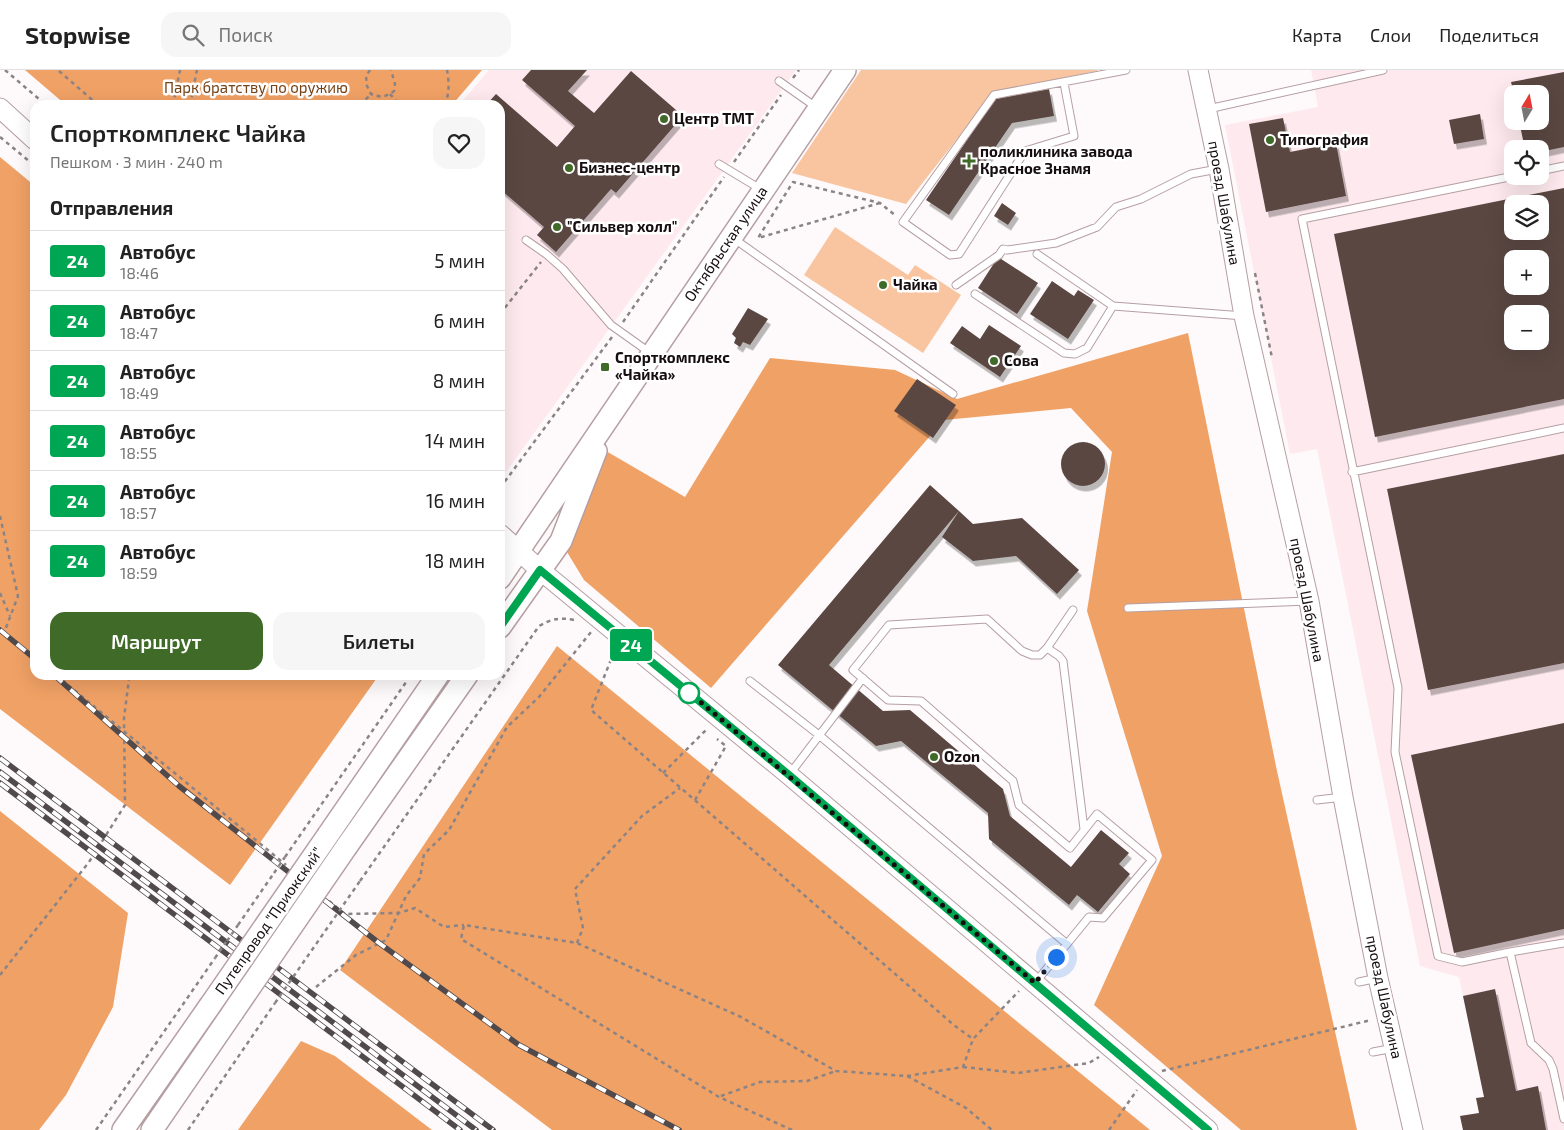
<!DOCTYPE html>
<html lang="ru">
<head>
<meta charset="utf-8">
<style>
  :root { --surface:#fff; --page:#f6f6f6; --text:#222; --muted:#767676; --line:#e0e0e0; --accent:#3f6a27 }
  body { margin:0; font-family:"Exo 2",sans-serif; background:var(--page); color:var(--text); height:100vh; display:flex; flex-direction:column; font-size:19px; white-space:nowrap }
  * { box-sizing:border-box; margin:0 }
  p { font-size:16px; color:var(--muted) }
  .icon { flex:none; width:28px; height:28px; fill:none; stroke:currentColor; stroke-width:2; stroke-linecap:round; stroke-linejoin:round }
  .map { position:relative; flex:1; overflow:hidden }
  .details { position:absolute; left:30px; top:30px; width:475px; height:580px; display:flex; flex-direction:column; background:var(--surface); border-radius:15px; box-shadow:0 5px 20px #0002 }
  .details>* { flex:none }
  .badge { padding:0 10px; border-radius:4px; font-size:18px; line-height:32px }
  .needle { width:32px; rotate:10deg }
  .fabs { position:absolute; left:1504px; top:15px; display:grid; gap:10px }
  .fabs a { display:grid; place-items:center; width:45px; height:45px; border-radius:10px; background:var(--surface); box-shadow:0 5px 20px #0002; font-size:25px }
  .you { position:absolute; width:25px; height:25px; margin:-12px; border:4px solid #fff; border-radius:50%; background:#1a73e8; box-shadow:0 0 0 8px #1a73e833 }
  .map>.badge { position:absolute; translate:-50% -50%; box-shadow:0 0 0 2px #fff }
  h2 { padding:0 20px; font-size:19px; line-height:45px }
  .round { display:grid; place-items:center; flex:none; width:52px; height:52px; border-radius:15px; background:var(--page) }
  .overview { display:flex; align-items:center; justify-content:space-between; height:85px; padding:0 20px }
  h1 { font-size:24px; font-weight:600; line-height:38px }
  .button { display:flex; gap:10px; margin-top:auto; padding:10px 20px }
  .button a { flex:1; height:58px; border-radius:15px; background:var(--accent); color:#fff; font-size:20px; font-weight:600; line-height:58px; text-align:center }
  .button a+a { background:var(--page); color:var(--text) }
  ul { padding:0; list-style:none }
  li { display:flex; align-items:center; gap:15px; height:60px; padding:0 20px; border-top:1px solid var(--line) }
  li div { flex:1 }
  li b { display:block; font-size:19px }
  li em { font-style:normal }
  li .badge { min-width:55px; font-weight:700; text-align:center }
  header { display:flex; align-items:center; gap:30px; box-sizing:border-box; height:70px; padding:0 25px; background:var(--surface); border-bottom:1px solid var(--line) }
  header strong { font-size:24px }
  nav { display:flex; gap:28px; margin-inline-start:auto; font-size:18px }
  .search { width:350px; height:45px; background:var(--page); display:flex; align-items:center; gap:12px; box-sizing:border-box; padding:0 18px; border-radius:15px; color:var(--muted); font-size:19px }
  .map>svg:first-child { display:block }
</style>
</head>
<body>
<header>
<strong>Stopwise</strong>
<div class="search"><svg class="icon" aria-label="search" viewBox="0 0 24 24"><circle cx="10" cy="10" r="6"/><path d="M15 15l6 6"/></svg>Поиск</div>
<nav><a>Карта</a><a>Слои</a><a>Поделиться</a></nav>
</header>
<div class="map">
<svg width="1564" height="1060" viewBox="0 0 1564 1060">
  <defs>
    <filter id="shadow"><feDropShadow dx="3" dy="5.5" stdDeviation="0" flood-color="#0004"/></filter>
  </defs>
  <rect width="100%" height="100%" fill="#fef9fa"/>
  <!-- built -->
  <path fill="#feeaee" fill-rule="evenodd" d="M489,0H796L506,402L500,397V35H459Z
    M1311,0H1564V1060H1463L1460,1046L1479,1043L1484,1027L1459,907L1420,896L1317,379L1290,384L1225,55L1318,37ZM1512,24H1540V51H1512ZM1512,79H1540V106H1512ZM1512,134H1540V161H1512ZM1512,189H1540V216H1512ZM1512,244H1540V271H1512Z"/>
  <!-- green -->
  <path fill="#f9c5a0" d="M861,0H1097V1L994,22L906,134L792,103Z
    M835,157L908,205L915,195L961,225L923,283L804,205Z"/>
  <!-- forest -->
  <path fill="#f0a165" d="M25,0H482L452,35H66Z
    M0,87L35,116V605H379L230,815L0,639Z
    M1188,263L1277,701L1357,1060H1241L1094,935L1162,786L1087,541L1112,382L1071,338L944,350L711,618L584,510L567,482L576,455L606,381L685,427L770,288L895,300L957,329Z
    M557,576L1150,1060H552L340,900Z
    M0,741L128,843L113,937L66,1025L39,1060H0Z
    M301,971L335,986L432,1060H238Z"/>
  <!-- building -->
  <path fill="#5a4743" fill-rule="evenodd" filter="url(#shadow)" d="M531,0H587L568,21L594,43L631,1L683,46L616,123L611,119L556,182L537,165L544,157L500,119V35H486L496,24L557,77L575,56L522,10Z
    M1564,2V77L1540,82V79H1525L1519,51H1540V24H1514L1511,12Z
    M1049,19L1054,46L1012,53L949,145L926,130L995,29Z
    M1480,44L1484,69L1454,74L1449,50Z
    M1283,48L1290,82L1336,73L1346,126L1266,142L1249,54Z
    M1564,118V329L1375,367L1334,164ZM1512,134H1540V161H1512ZM1512,189H1540V216H1512ZM1512,244H1540V271H1512Z
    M1002,133L1016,143L1008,155L994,146Z
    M998,187L1038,213L1017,244L978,218Z
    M1052,211L1074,226L1078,220L1094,230L1068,269L1030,244Z
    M748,238L768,249L750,275L743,272L740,277L734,273L736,268L732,264Z
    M989,255L1021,276L1000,307L950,273L962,256L980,269Z
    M917,309L956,335L933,368L894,341Z
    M1061 394a22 22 0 1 1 44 0a22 22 0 1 1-44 0Z
    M1564,384V593L1428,620L1387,419Z
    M930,415L959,441L829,595L883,641L910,640L1003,719L1010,746L1071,797L1101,760L1129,783L1119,794L1130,804L1098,842L1077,825L1069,835L989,769L988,743L901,671L876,676L778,595Z
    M959,441L973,454L1022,448L1079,500L1057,524L1016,486L973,491L942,467Z
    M1564,653V859L1454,883L1411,685Z
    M1495,919L1516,1021L1538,1016L1546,1060H1463L1460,1046L1479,1043L1476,1028L1484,1027L1463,926Z"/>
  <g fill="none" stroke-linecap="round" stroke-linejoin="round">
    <defs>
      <path id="lane" d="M779,11L816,37
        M1064,13L1074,66L1025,81L959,184L950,185L903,152L994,25L1126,0
        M1208,39L1383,0
        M719,94L762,120
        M1540,101L1564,96
        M1514,106L1302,149L1398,618L1395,682L1438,886L1462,892L1510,882L1531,973L1549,990L1553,999L1564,1049
        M733,168L953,324
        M526,170L546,184L563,199L611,255L649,282
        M1037,184L1113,236
        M956,215L999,185L1003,179L1007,180L1056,173L1097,157L1116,137L1141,129L1191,104L1218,99
        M975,224L1064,283L1075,284L1087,278L1113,236L1244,246
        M1352,402L1564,358
        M1128,538L1309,531
        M1047,578L1073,540
        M750,611L819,665L1067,874
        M789,705L863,608
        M1317,730L1343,727
        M1510,882L1564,873
        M1359,912L1378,908
        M1035,913L1089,847L1103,848L1152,790L1097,744L1070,778L1019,735L1013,711L921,631L888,630L853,600L889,555L987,549L1022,581L1032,585H1040L1047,578L1059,586L1063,591L1084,759
        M1373,982L1394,978"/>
      <path id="secondary" d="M1198,0L1219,99L1244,246L1309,531L1343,727L1378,908L1413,1060
        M0,38L35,70
        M500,464L540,500L789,705L1208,1060"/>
      <path id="primary" d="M500,508L845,0
        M500,557L561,471L596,381
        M328,765L438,605
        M347,776L467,605
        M123,1060L209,937
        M152,1060L233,942"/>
    </defs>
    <!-- lane casing -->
    <use href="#lane" stroke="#b59fa3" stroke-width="9"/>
    <!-- secondary casing -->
    <use href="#secondary" stroke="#b59fa3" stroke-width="21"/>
    <!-- primary casing -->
    <use href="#primary" stroke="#b59fa3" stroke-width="24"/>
    <!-- path -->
    <path stroke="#8b8486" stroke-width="2.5" stroke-dasharray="4 4" stroke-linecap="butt" d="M5,0L46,35
      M370,0L366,6L367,16L371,24C381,28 386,27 394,21L395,14L391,0
      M59,1L98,35
      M793,8L799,0
      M390,24L400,35
      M173,35L180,0
      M190,35L197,0
      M360,35L371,24
      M377,35L378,27
      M444,35C450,25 449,11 447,0
      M0,67L35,96
      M734,92L781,25
      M880,133L758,168L793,112L880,133L896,146
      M500,171H501
      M1255,203L1272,288
      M500,232L505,237
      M500,244L541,192
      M623,252L724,107
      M500,418L612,267
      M0,446L18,526L4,563
      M0,523L10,546
      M4,562L35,587
      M614,582L591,640L955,956L973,969L1019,921
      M56,605L286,795
      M663,703L706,660
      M695,730L726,676L717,669
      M285,787L411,605
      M360,811L539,556C551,549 560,547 574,550
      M329,831L345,844L399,843L415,838L444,857L464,855
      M238,855L274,803
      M226,872L227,871
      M577,873L583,858L575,819L642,746L680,718
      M0,905L89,792L125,735L124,648L129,609L125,605
      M316,917L356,885L386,870L406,826L420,808L424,784L449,760L507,657L539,627L591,562
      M963,997L1018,1003L1089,993L1099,987
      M1162,1001L1371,950
      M907,1006L963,997L973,969
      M721,1026L760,1012L807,1011L836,1001
      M96,1060L215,888
      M188,1060L275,933
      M792,1060L719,1027L461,869L464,855L577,873L741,947L836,1001L907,1006L966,1038L992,1060
      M1109,1060L1137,1020"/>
    <!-- lane -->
    <use href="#lane" stroke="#fff" stroke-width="7"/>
    <!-- secondary -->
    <use href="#secondary" stroke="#fff" stroke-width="19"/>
    <!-- primary -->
    <use href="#primary" stroke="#fff" stroke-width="21"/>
    <defs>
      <path id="rail" d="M0,560L35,589
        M54,605L179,716L379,873L519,975L679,1060
        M0,688L493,1060
        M0,702L476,1060
        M0,713L460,1060"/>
    </defs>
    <!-- rail casing -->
    <use href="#rail" stroke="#514a4c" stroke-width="5.5"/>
    <!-- rail -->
    <use href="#rail" stroke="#fff" stroke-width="4" stroke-dasharray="11" stroke-linecap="butt"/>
    <defs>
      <path id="primary-bridge" d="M209,937L328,765
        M233,942L347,776"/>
    </defs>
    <!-- primary-bridge casing -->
    <use href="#primary-bridge" stroke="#b59fa3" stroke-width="24" stroke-linecap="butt"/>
    <!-- path-bridge -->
    <path stroke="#8b8486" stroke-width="2.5" stroke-dasharray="4 4" stroke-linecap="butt" d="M274,803L285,787
      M227,871L238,855
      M215,888L226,872
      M275,933L360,811"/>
    <!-- primary-bridge -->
    <use href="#primary-bridge" stroke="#fff" stroke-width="21"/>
  </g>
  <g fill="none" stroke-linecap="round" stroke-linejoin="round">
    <defs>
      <path id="line" d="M500,557L540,500L789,705L1208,1060"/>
    </defs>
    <!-- line casing -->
    <use href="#line" stroke="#fff" stroke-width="11"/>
    <!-- line -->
    <use href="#line" stroke="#00a651" stroke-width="8"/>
    <!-- walk -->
    <path stroke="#150d0f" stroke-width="5" stroke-dasharray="0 9" d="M689,623L685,619L1035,913L1056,887"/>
  </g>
  <!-- markers -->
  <g fill="#3f6a27" stroke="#fff" stroke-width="2">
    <circle cx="664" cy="49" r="5"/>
    <circle cx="1270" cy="70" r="5"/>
    <path d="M966.5 83.5h5v5h5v5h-5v5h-5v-5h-5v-5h5z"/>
    <circle cx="569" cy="98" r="5"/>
    <circle cx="557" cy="157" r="5"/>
    <circle cx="883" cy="215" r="5"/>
    <circle cx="994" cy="291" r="5"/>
    <rect x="600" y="292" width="10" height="10" rx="2.5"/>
    <circle cx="934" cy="687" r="5"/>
  </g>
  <circle fill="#fff" stroke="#00a651" stroke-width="2.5" cx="689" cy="623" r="10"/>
  <g text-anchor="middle" stroke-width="5" stroke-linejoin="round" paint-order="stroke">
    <!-- park labels -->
    <g font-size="15" fill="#764317" stroke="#fff">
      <text x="256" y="23">Парк братству по оружию</text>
    </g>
    <!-- poi labels -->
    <g font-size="15" font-weight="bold" fill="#150d0f" stroke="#fff" text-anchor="start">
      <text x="674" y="54">Центр ТМТ</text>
      <text x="1280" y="75">Типография</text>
      <text x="980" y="87">поликлиника завода<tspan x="980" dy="17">Красное Знамя</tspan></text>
      <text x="579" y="103">Бизнес-центр</text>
      <text x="567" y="162">"Сильвер холл"</text>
      <text x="893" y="220">Чайка</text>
      <text x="615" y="293">Спорткомплекс<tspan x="615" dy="17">«Чайка»</tspan></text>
      <text x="1004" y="296">Сова</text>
      <text x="944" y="692">Ozon</text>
    </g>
    <!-- street labels -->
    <g font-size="15" fill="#150d0f" stroke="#fff">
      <text transform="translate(1224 133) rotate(80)" y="5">проезд Шабулина</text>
      <text transform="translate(726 174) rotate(-56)" y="5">Октябрьская улица</text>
      <text transform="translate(1307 530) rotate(79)" y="5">проезд Шабулина</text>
      <text transform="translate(269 851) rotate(-55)" y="5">Путепровод "Приокский"</text>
      <text transform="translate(1384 927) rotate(78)" y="5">проезд Шабулина</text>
    </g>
  </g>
</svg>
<div class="fabs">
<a><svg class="needle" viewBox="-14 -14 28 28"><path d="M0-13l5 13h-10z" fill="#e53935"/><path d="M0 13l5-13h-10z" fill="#767676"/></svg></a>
<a><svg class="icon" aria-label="locate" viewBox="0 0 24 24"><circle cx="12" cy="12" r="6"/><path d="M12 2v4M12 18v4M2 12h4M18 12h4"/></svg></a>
<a><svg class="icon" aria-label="layers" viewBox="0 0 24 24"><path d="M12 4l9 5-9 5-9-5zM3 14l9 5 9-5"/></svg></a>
<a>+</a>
<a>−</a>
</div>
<div class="you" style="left:1056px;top:887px"></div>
<b class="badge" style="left:631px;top:575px;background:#00a651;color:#fff">24</b>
<section class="details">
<div class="overview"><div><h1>Спорткомплекс Чайка</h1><p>Пешком · 3 мин · 240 m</p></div><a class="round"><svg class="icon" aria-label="heart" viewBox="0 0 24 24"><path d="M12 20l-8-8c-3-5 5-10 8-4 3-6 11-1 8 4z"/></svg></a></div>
<h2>Отправления</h2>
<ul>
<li><span class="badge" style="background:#00a651;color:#fff">24</span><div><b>Автобус</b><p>18:46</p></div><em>5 мин</em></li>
<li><span class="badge" style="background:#00a651;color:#fff">24</span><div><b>Автобус</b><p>18:47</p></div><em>6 мин</em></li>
<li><span class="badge" style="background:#00a651;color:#fff">24</span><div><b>Автобус</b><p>18:49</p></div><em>8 мин</em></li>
<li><span class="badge" style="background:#00a651;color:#fff">24</span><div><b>Автобус</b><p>18:55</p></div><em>14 мин</em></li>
<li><span class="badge" style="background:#00a651;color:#fff">24</span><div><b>Автобус</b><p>18:57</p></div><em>16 мин</em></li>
<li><span class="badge" style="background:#00a651;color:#fff">24</span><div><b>Автобус</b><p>18:59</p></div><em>18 мин</em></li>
</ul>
<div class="button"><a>Маршрут</a><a>Билеты</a></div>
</section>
</div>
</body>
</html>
